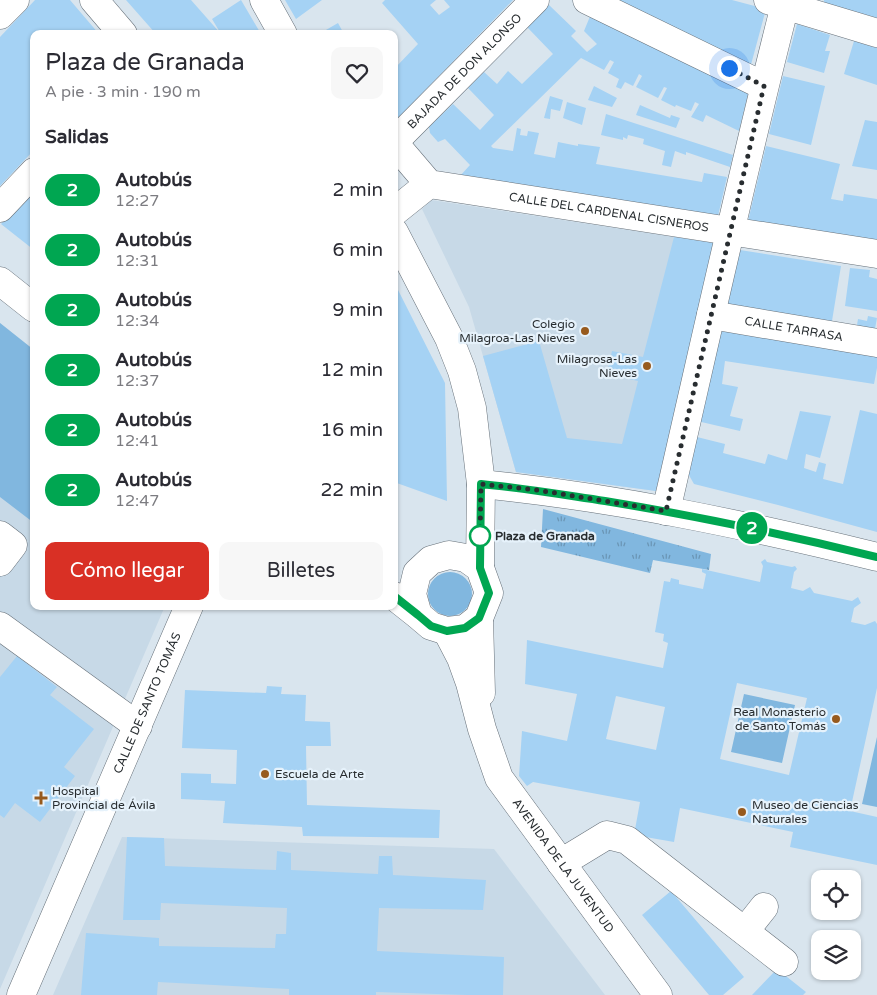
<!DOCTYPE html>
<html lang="es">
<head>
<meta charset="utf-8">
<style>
  :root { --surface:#fff; --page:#f7f7f7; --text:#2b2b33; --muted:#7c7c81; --accent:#d93025 }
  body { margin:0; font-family:"Varela Round",sans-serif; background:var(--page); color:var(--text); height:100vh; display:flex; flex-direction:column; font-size:19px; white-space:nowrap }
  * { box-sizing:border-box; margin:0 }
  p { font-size:16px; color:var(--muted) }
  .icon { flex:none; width:28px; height:28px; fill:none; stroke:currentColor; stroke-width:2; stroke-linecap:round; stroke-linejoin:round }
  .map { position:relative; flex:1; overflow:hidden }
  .side { position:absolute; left:30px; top:30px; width:368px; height:580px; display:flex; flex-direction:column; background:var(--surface); border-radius:10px; box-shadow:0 1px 4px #0004 }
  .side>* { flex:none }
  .badge { padding:0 10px; border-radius:16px; font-size:18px; line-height:32px }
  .buttons { position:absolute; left:811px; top:870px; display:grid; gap:10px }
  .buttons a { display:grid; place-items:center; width:50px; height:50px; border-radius:10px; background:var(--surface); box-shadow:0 1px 4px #0004; font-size:25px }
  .you { position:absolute; width:25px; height:25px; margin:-12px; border:4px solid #fff; border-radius:50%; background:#1a73e8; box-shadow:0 0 0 8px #1a73e833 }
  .map>.badge { position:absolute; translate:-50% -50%; box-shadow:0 0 0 2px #fff }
  h2 { padding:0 15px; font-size:19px; line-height:45px }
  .round { display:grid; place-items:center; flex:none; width:52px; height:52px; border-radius:10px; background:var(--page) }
  .headline { display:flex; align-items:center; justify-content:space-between; height:85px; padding:0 15px }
  h1 { font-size:24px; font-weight:600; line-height:38px }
  .action { display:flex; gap:10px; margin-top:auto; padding:10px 15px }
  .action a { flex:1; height:58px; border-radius:10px; background:var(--accent); color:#fff; font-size:20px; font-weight:600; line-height:58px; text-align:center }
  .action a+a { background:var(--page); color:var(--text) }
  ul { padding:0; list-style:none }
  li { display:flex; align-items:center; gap:15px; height:60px; padding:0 15px }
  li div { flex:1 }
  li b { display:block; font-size:19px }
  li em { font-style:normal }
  li .badge { min-width:55px; font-weight:700; text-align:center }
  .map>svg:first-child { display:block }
</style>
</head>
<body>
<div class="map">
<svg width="877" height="995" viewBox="0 0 877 995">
  <defs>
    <pattern id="grass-tufts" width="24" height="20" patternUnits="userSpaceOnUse" patternTransform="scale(1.25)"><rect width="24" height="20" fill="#81b7df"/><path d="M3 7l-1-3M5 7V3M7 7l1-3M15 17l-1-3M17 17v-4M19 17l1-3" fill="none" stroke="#6a95b5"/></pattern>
  </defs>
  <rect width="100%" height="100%" fill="#d9e5ee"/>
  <!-- built -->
  <path fill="#c7d9e7" d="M431,200L714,243L656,491L516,472L469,307L422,209Z
    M0,323L34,350V606H165L0,989Z
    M122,837L494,849L605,995H53Z"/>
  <!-- grass -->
  <path fill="url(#grass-tufts)" d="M543,509L711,554L709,570L653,560L650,573L541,547Z"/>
  <!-- green -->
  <path fill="#81b7df" d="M0,323L34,350V523L0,497Z
    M428 594a22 22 0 1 1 44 0a22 22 0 1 1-44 0Z
    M744,694L795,705L782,763L731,752Z
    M877,737V807L862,804Z"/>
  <!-- building -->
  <path fill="#a5d2f4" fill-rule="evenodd" d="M35,0H70L99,34H34V150L0,186V37Z
    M126,0H191L221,34L212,19L241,0L261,34H156Z
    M285,0H322L296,19Z
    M385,0H436L430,5L439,15L450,7L444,0H513L394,122V69L418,44L382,3Z
    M615,0H732L766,9L749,72Z
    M824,0H877V18L824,3Z
    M549,5L576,31L571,36L587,52L597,44L584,31L591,14L749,90L739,131L706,115L703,122L691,117L699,104L695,102L691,111L676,105L675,107L661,100L667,88L664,87L658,98L636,87L642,76L639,74L633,86L625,82L621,89L616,87L619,79L608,73L614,62L610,60L604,70L581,58L491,146L493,148L513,151L517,128L521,129L520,135L527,136L528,131L539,133L534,154L555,158L558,142L578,146V144L600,147L596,164L702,182L704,173L727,177L718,216L460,176L470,165L445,139L438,142L430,133L429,127L453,104L480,130L494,115L468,88L484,72L497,84L508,71L522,84L553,54L527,27Z
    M338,23L344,34H319Z
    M797,24L830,35L825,51H830L824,73L787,62Z
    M854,41L877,48V85L844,74Z
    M783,76L825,86L811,145L769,134Z
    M594,86L617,98L612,107L588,100Z
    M550,96L563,100L560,111L551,109L550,119L544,118Z
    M567,102L586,108L582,125L563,118Z
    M640,105L670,118L671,115L680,118L676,128L636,115Z
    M606,114L733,155L730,167L686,152V155L675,151L671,167L662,165L665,151L643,144L644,139L628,135L627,139L623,137V140L601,135Z
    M865,120L877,122V170L852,166Z
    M766,146L840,164L831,199L843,201L844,194L877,199V241L748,221Z
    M34,189V250L1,224Z
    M674,237L714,243L656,491L516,472L483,356L539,341L567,438L622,444L638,381L607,374L612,351L643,357Z
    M740,250L841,266L831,327L726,308Z
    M850,268L870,270L869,277L877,279V311L845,306Z
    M394,282L445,383L447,501L394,482V475L398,465L396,411L394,409Z
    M868,316L877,318L874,334L856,331L858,319L867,321Z
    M720,328L877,353V368L874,384L725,361L722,384L738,387L730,416L743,419L740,431L697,421Z
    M860,410L877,414V532L778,505L694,484L686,470L693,436L725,444L723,453L765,464L768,454L787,460L800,411L831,416L820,458L806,454L804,468L816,472L819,462L826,464L823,479L843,484Z
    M765,559L767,562L792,567L795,566L797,569L794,572L791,588L803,591L810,587L814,593L852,601L858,597L861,603L854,608L851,622L865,625L875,621L877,624V688L850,811L877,817V865L790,847L793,832L680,808L674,842L634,835L640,802L533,782L527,786L519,776L522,731L567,741L577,694L525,684L527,640L663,668L668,643L663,641L664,634L655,632L664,581L670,582L671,578L679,580V584L703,589L706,574L702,572V569L760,582L763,566L761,562ZM737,683L807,698L789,775L720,759ZM616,696L665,707L656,750L606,739Z
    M17,656L57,687L50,695L94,729L64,767L75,776L40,822L15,803L4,818L0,815V677Z
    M267,686L282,687L281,694L306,695L305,721L330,722L331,746H306L307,805L440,810L439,838L303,836L302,827L223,823L225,801L181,799V773L211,774V783L236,784L237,750L182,748L185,690L266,693Z
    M127,837L164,838L165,866L276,870L277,851L291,853V870L378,874L379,856H392L393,875L486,880L483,910L379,908L377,951L504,957L503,995H467L376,992V995H289V989L158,982L157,995H81L86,933L159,938V946L275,948L276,934H286L287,908L161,903L160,920H123Z
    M671,891L744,977L723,995H709L642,915Z
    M777,969L806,992L803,995H752Z"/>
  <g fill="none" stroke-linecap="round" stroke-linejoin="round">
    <defs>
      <g id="minor">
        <path d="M94,0L123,34"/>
        <path d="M264,0L283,34"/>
        <path d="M587,0L764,86"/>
        <path d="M768,0L877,33"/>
        <path d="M0,15L15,0"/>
        <path id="s1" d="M394,142L535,0"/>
        <path id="s2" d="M394,143L429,184L877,254"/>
        <path d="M0,208L34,172"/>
        <path d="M394,212L429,184"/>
        <path d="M394,232L449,338L462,371L472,408L481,484L480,568"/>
        <path d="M0,281L34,308"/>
        <path id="s3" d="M711,315L877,343"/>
        <path d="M481,484C614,497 747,525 877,557"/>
        <path d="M666,511C705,342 742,173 785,5"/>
        <path d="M0,535L13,545L0,562"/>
        <path d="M394,596L418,615L431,626L447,631L465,629L479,618L489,593L480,568L466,558L449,555L431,560L417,573L412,594L418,615"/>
        <path d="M479,618L481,693"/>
        <path d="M0,626L138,726"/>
        <path id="s4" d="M447,631L461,658L470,683L482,729L499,778L658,995"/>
        <path d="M561,863L607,835L627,840L784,962"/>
        <path d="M745,931L764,907"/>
        <path id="s5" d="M21,995L189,606"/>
      </g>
    </defs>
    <!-- minor casing -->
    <use href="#minor" stroke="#67717a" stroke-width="29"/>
    <!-- minor -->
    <use href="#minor" stroke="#fff" stroke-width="28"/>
  </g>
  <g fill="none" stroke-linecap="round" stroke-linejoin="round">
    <defs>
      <path id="line" d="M394,596L418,615L431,626L447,631L465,628L479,618L489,593L480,568L481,484C523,488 564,495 605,501C697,516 787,535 877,557"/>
    </defs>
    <!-- line casing -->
    <use href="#line" stroke="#fff" stroke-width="11"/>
    <!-- line -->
    <use href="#line" stroke="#00a651" stroke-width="8"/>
    <!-- walk -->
    <path stroke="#282d30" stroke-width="5" stroke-dasharray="0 9" d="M480,536L481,484L537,490L666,511L764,86L729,68"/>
  </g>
  <!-- markers -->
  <g fill="#975a1d" stroke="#e6f2fb" stroke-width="2">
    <circle cx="585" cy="331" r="5"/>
    <circle cx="647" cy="366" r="5"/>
    <circle cx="836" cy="719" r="5"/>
    <circle cx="265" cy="774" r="5"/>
    <path d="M38.5 790.5h5v5h5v5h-5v5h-5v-5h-5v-5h5z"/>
    <circle cx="742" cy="812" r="5"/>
  </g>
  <circle fill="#fff" stroke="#00a651" stroke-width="2.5" cx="480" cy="536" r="10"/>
  <g text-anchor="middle" stroke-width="4.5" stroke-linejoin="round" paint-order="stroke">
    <!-- street labels -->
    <g font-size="12" fill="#282d30" stroke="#e6f2fb">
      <text dy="4" stroke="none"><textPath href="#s1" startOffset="100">BAJADA DE DON ALONSO</textPath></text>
      <text dy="4" stroke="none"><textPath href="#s2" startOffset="236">CALLE DEL CARDENAL CISNEROS</textPath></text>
      <text dy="4" stroke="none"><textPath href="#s3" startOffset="84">CALLE TARRASA</textPath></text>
      <text dy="4" stroke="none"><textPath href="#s5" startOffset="318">CALLE DE SANTO TOMÁS</textPath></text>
      <text dy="4" stroke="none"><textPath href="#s4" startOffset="265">AVENIDA DE LA JUVENTUD</textPath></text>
    </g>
    <!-- poi labels -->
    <g font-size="12" fill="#282d30" stroke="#e6f2fb" text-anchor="end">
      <text x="575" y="328">Colegio<tspan x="575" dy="14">Milagroa-Las Nieves</tspan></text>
      <text x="637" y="363">Milagrosa-Las<tspan x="637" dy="14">Nieves</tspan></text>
      <text x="826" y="716">Real Monasterio<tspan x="826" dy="14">de Santo Tomás</tspan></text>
      <text x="275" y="778" text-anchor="start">Escuela de Arte</text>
      <text x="52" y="795" text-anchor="start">Hospital<tspan x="52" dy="14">Provincial de Ávila</tspan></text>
      <text x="752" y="809" text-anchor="start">Museo de Ciencias<tspan x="752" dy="14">Naturales</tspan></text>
    </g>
    <!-- stop labels -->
    <g font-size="12" font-weight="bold" fill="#282d30" stroke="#e6f2fb" text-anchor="start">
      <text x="495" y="540">Plaza de Granada</text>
    </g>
  </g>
</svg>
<div class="buttons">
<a><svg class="icon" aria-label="locate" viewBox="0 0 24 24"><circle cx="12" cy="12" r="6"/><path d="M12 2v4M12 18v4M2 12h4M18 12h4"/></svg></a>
<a><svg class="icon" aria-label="layers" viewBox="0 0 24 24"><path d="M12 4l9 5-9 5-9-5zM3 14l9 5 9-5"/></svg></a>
</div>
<div class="you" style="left:729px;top:68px"></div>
<b class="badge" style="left:752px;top:528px;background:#00a651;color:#fff">2</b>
<section class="side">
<div class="headline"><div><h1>Plaza de Granada</h1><p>A pie · 3 min · 190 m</p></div><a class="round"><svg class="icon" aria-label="heart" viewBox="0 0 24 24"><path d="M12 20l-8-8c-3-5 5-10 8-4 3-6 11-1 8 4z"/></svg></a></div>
<h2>Salidas</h2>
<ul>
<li><span class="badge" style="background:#00a651;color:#fff">2</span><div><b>Autobús</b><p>12:27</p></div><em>2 min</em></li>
<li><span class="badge" style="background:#00a651;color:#fff">2</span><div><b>Autobús</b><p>12:31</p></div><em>6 min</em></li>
<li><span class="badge" style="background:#00a651;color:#fff">2</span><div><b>Autobús</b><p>12:34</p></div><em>9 min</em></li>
<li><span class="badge" style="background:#00a651;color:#fff">2</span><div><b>Autobús</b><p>12:37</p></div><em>12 min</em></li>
<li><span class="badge" style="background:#00a651;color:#fff">2</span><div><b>Autobús</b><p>12:41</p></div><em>16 min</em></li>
<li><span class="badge" style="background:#00a651;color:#fff">2</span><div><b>Autobús</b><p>12:47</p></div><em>22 min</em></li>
</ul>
<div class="action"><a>Cómo llegar</a><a>Billetes</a></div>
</section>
</div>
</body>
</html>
